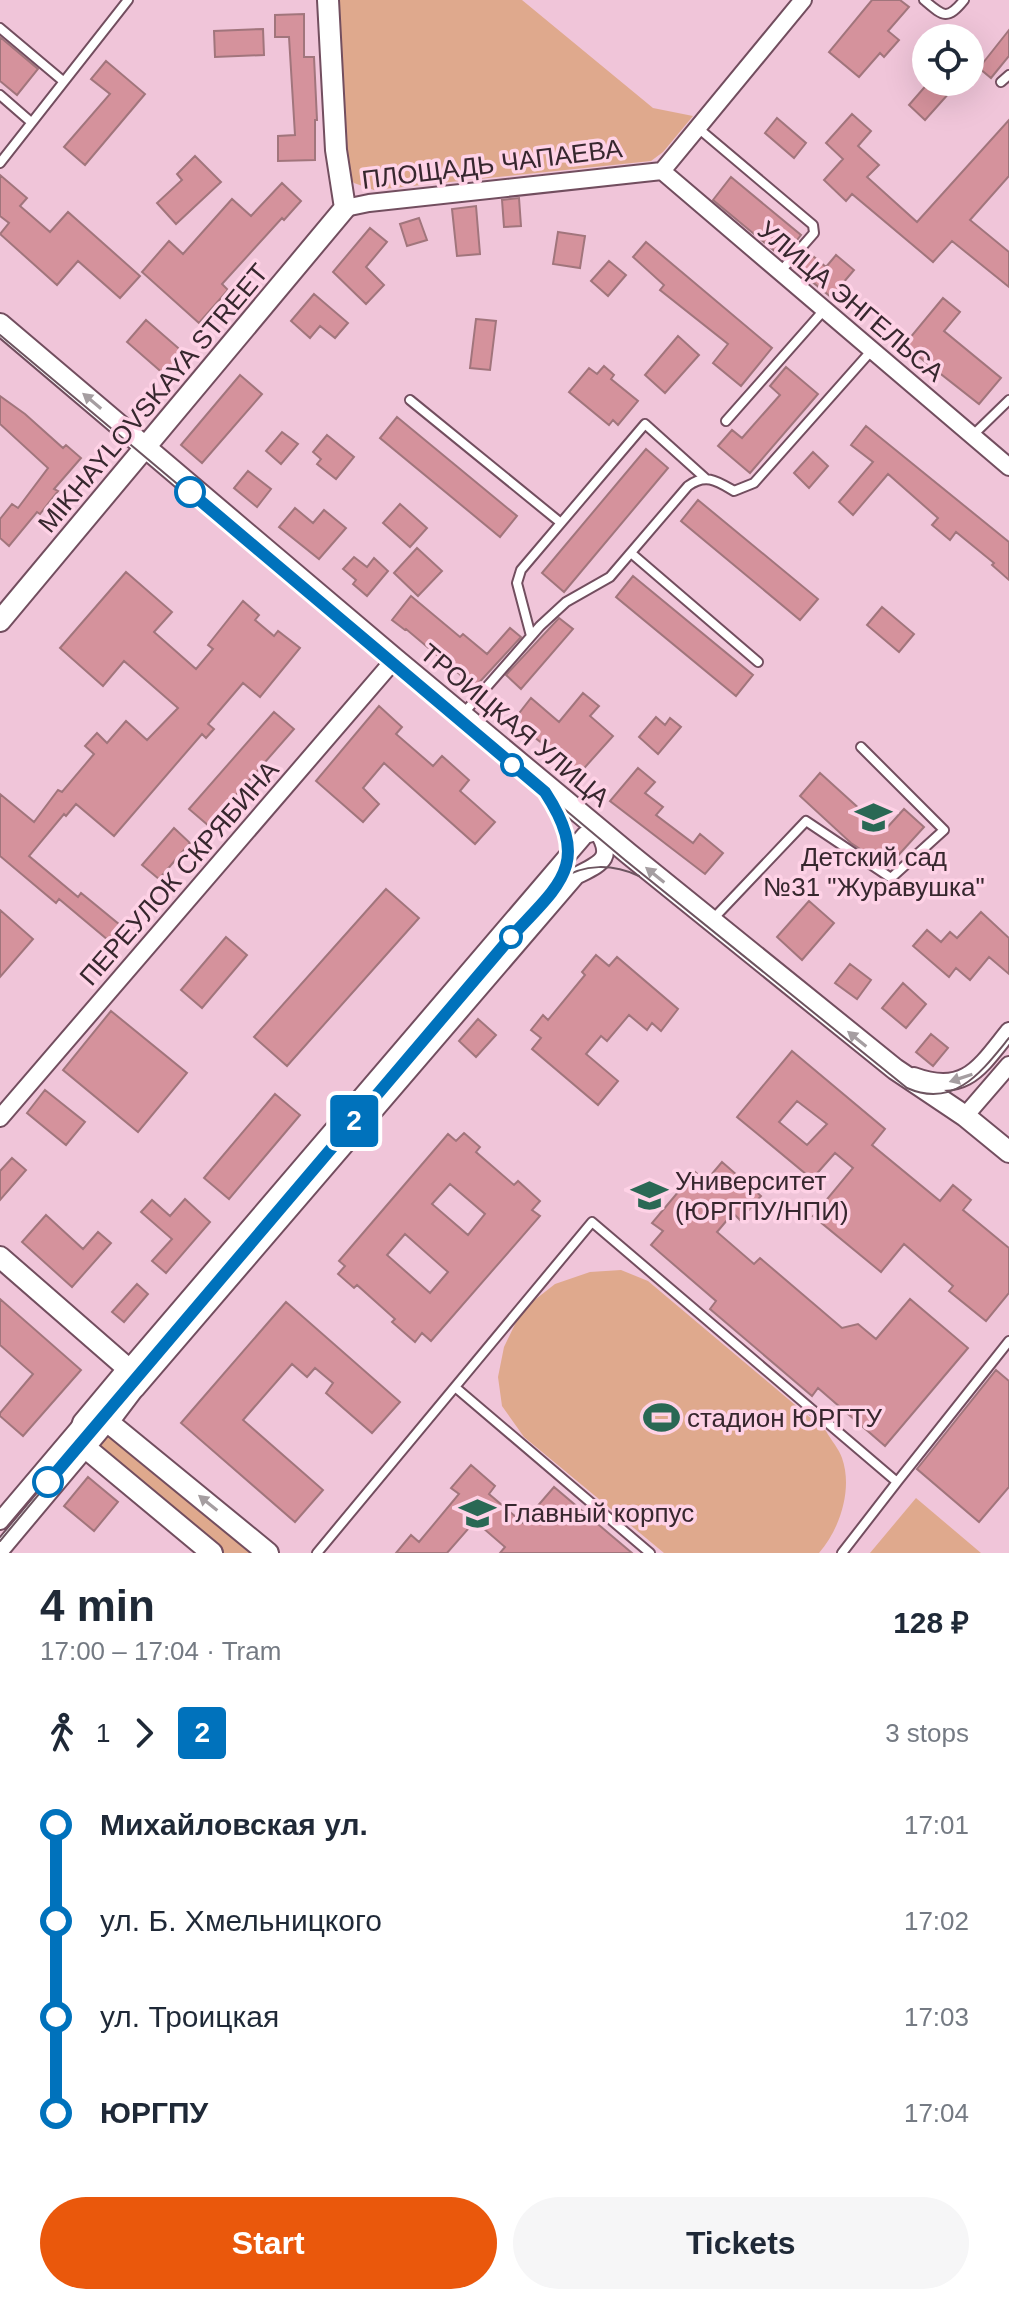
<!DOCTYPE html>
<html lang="en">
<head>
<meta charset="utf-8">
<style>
  :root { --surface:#fff; --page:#f6f6f7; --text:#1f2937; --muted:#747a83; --accent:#ea580c }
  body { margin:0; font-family:Helvetica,sans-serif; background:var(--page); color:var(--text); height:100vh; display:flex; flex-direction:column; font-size:30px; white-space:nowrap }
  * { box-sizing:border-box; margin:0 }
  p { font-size:26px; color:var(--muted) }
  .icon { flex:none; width:44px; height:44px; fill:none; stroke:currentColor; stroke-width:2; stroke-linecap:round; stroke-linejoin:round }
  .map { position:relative; height:1553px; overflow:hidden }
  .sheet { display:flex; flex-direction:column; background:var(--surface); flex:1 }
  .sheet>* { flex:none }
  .badge { padding:0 16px; border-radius:6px; font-size:28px; line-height:52px }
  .buttons { position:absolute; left:912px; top:24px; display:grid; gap:16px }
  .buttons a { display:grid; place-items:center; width:72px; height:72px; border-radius:50%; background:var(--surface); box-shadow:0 8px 32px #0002; font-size:40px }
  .map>.badge { position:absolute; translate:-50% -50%; box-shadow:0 0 0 4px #fff }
  .legs { display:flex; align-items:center; gap:12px; height:88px; padding:0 40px; font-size:26px }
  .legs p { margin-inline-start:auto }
  .summary { display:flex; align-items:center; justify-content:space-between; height:136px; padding:0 40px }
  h1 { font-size:44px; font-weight:800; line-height:60px }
  .cta { display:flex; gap:16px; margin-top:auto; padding:16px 40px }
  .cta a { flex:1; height:92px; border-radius:48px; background:var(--accent); color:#fff; font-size:32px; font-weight:800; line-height:92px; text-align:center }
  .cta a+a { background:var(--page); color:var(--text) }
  ul { padding:0 40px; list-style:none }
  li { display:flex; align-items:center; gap:28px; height:96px; font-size:30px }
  li i { display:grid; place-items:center; width:12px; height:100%; margin:0 10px; background:currentColor }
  li i::after { content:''; width:20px; height:20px; margin:-10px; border:6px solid; border-radius:50%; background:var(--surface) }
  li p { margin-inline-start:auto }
  li:first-child i { background:linear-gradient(#0000 50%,currentColor 0) }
  li:last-child i { background:linear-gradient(currentColor 50%,#0000 0) }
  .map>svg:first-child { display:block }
</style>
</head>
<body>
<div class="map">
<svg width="1009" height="1553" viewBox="0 0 1009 1553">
  <rect width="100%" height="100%" fill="#f0c5d9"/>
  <!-- green -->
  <path fill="#dfa98d" d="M338,0H522L653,108L693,116L663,152L651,161L374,190L354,183L346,173Z
    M621,1270L648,1281L826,1431C831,1440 839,1449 842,1458C853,1489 840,1529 819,1553H664L524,1437L502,1406L498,1377L504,1347L517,1320L532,1302L555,1284L590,1272Z
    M113,1429L267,1553H219L94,1451Z
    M916,1498L981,1553H870Z"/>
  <!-- building -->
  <path fill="#d5929c" stroke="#a1757c" stroke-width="2" fill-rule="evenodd" d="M872,0H900L909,7L888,31L899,40L884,57L880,53L859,77L829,52Z
    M304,14V57H314L317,120H315V160L278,161V136L295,135L289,37H275V15Z
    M263,29L264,55L215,57L214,31Z
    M1009,30V56L991,78L979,68Z
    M0,37L38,69L17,95L0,81Z
    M106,61L145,94L85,165L64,147L110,94L91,79Z
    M929,82H959L925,120L909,105Z
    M852,114L871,131L858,146L879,165L867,177L917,222L1009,120V176L970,220L1009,252V287L952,241L933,262L852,194L846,201L824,180L843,159L826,143Z
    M777,118L806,143L794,158L765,133Z
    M195,156L221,182L176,224L157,203L182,180L177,174Z
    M0,175L27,198L20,206L50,232L68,212L140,276L120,298L78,261L57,285L0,234L9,223L0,216Z
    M731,177L801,235L783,258L713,200Z
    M282,183L301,201L284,220L282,218L222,284L228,290L199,323L142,272L169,241L183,254L232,199L251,216Z
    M519,198L521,226L504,227L502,200Z
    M476,206L480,254L457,256L452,209Z
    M419,218L427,240L407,246L400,224Z
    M370,228L387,242L366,267L384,285L366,304L333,272Z
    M558,232L585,236L580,268L553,264Z
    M646,242L772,348L741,386L713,363L728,344L660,290L664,285L633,257Z
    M807,251L826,267L836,255L854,270L831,297L794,267Z
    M609,261L626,275L608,296L591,281Z
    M314,294L348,323L335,338L320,326L310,338L291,321Z
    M943,298L960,312L944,331L1001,378L979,404L904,345Z
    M476,319L496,321L490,370L470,368Z
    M146,320L184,353L165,375L127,342Z
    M678,336L699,355L665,393L645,375Z
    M604,366L614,375L611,379L638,401L618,425L613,420L609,425L569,392L589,368L597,374Z
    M786,367L818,394L750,473L718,446L732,430L742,438L780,395L770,386Z
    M240,375L262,394L202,463L181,445Z
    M0,396L25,414L63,448L66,445L81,458L54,489L58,491L40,514L37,512L9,546L0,538V519L12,504L18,508L48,468L0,424Z
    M397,417L517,516L500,537L380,438Z
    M866,426L1009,542V580L992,565L994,563L956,532L950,540L932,525L938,518L888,474L853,515L839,502L873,462L851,445Z
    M282,432L298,444L281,464L266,451Z
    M327,435L354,457L336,479L317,464L321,459L313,452Z
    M646,449L668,468L564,592L542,573Z
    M813,452L828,466L809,488L794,473Z
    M248,471L271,489L257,507L234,488Z
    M698,500L818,599L800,620L681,521Z
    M400,504L427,528L410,547L383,523Z
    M295,508L313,523L324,510L346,528L319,559L279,527Z
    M417,548L442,571L418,596L394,573Z
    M354,557L367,567L374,558L388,571L367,596L353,584L356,580L343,569Z
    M126,572L172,612L154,632L196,669L213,649L208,645L243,601L259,615L255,620L274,636L278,631L300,648L260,697L243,683L208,724L214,729L206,738L202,734L114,836L76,804L66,816L64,814L29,856L78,897L81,893L120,925L108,940L59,899L56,903L0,856V794L34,822L58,790L62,792L94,754L85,746L97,733L107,743L126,721L147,740L178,708L124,661L103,686L60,648Z
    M633,576L753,675L736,696L616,597Z
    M411,596L460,637L463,634L487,654L510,628L521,637L475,687L406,629L405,630L392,620Z
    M882,607L914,634L899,652L867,625Z
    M559,618L573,629L521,689L506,675Z
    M583,693L599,706L590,716L613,736L578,775L568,763L513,721L531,698L559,722Z
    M379,706L402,727L396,734L433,766L442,756L469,780L460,791L495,822L475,844L384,763L363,788L379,804L363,822L316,781Z
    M274,712L294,729L209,826L189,809Z
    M656,717L665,725L670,718L681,727L658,754L639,737Z
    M638,768L655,782L645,793L663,807L656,815L693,843L700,834L723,853L705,874L610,801Z
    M820,773L884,831L904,809L924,827L894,860L885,851L877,860L851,843L800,796Z
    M174,828L190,843L159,879L142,865Z
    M386,889L419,918L287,1066L254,1037Z
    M809,901L834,923L802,960L777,937Z
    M0,910L33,939L0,977Z
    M981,912L1009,938V974L989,957L970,980L956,968L949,977L913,946L927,930L941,942L950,932L957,938Z
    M226,937L247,955L202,1008L181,990Z
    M596,955L609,966L617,957L678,1009L661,1031L652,1023L647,1030L629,1015L607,1041L601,1036L586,1054L618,1081L598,1105L532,1049L541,1038L531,1030L543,1015L548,1020L585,975L582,972Z
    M850,964L871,980L857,999L835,983Z
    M903,983L926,1004L906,1028L882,1008Z
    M111,1011L187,1073L138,1132L63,1070Z
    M478,1019L496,1035L476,1057L459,1041Z
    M931,1034L948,1048L933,1066L916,1052Z
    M792,1051L885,1129L872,1145L940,1201L953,1185L971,1200L963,1210L1009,1248V1293L986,1321L949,1291L953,1286L904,1244L881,1272L813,1216L853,1168L835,1153L812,1179L737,1117ZM797,1101L827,1124L807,1145L779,1122Z
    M45,1090L85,1122L66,1145L27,1113Z
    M275,1094L300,1115L229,1199L204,1178Z
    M464,1133L480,1147L476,1152L514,1185L518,1181L540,1201L532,1210L540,1216L431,1341L422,1333L415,1342L392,1322L395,1319L357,1285L354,1288L338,1274L345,1266L339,1261L448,1134L456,1141ZM450,1184L485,1214L468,1235L432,1204ZM405,1234L448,1272L430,1293L387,1255Z
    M12,1158L26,1170L0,1200V1171Z
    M722,1162L761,1196L740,1220L733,1213L717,1232L754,1264L760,1258L842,1328L858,1324L876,1339L910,1299L968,1348L885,1446L818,1388L812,1396L710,1309L716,1301L651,1245L663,1231L652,1223L695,1172L706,1181Z
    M185,1199L210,1222L166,1273L152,1261L172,1239L141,1212L152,1200L170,1216Z
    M46,1215L83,1249L98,1232L111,1243L72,1287L22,1242Z
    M137,1284L148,1294L124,1322L112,1312Z
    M0,1299L81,1370L23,1436L0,1416V1413L33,1374L0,1345Z
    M286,1302L400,1402L372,1433L326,1393L333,1383L315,1368L307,1377L292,1364L243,1420L323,1490L295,1522L181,1423Z
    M996,1370L1009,1381V1487L979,1522L917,1469Z
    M471,1465L495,1486L489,1494L523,1523L554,1487L632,1553H500L505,1547L475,1521L447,1553H396L411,1535L419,1542L459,1494L451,1488Z
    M88,1477L118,1502L94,1531L64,1506Z"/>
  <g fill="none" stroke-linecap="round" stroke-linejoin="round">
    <defs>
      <path id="service" d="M924,0C943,16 947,21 964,0
        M0,28L63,81
        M1001,82L1009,75
        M0,95L31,122
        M698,128L813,225L814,233L780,272
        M0,163L128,0
        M410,400L561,523
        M726,421L824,310
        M973,435L1009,400
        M631,553L758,662
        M531,636L517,583L521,570L645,424L705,478
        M463,714L540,626L566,602L610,577L688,486C706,473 717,481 734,491L754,483L872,350
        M712,920L806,821L891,878L944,830L861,747
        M455,1387L650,1553
        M897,1482L1009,1341
        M317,1553L592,1222L897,1482L842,1553"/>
      <path id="minor" d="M662,171L1009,467
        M662,171L803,0
        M345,208L369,203L662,171
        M914,1076C965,1095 980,1067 1009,1031
        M965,1116L1009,1065
        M0,1118L395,659
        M139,1375L129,1368L585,835L598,831L606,837
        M136,1389L576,876C601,863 615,859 597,830
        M0,1521L83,1423
        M0,1551L108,1422L101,1416"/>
      <path id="tertiary" d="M0,324L395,659L629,854L895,1069L965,1116L1009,1152
        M0,621L345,208L336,150L328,0
        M0,1257L133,1373L136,1385L108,1422L268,1553
        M129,1368L83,1423L80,1433L81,1444L212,1553"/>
    </defs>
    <!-- service casing -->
    <use href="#service" stroke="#724e5f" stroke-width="12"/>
    <!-- minor casing -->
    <use href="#minor" stroke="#724e5f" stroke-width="20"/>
    <!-- tertiary casing -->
    <use href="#tertiary" stroke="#724e5f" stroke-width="24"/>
    <!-- service -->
    <use href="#service" stroke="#fff" stroke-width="8"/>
    <!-- minor -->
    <use href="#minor" stroke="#fff" stroke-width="16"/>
    <!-- tertiary -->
    <use href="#tertiary" stroke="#fff" stroke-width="20"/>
    <!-- tram -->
    <path stroke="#6d5560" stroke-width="2" d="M0,335L625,860L907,1088C955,1109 982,1071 1009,1038
      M559,880C584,863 613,864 639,876
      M0,1541L138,1375L559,884C574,857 569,828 551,802"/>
  </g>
  <!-- one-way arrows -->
  <defs><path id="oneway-solid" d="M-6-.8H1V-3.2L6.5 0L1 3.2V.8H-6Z" transform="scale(2)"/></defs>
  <g fill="#a59ea1">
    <use href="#oneway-solid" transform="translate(92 401) rotate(-140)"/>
    <use href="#oneway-solid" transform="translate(655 875) rotate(-141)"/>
    <use href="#oneway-solid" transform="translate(857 1039) rotate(-141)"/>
    <use href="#oneway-solid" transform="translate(961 1078) rotate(162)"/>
    <use href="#oneway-solid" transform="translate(208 1503) rotate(-141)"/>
  </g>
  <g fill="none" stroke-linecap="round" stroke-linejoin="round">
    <defs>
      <path id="line-1" d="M48,1482L511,937C560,884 592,864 545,792L190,492"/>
    </defs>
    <!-- line-1 casing -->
    <use href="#line-1" stroke="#fff" stroke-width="18"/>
    <!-- line-1 -->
    <use href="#line-1" stroke="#0072bc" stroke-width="12"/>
  </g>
  <!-- icons -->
  <defs>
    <symbol id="school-bare" viewBox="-9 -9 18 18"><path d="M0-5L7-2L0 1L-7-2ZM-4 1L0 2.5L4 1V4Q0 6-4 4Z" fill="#2a6854" stroke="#fed2e6" stroke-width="2.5" paint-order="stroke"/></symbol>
    <symbol id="university-bare" viewBox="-9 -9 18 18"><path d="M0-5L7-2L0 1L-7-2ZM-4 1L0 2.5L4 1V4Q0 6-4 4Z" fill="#2a6854" stroke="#fed2e6" stroke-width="2.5" paint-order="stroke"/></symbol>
    <symbol id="stadium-bare" viewBox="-9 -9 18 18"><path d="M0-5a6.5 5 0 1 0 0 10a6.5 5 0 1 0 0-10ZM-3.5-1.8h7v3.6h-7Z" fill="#2a6854" stroke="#fed2e6" stroke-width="2.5" paint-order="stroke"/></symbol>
  </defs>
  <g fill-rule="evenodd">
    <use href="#school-bare" x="848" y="792" width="51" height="51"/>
    <use href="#university-bare" x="624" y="1170" width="51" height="51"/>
    <use href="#stadium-bare" x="636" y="1392" width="51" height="51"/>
    <use href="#university-bare" x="452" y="1488" width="51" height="51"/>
  </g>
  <!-- markers -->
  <g fill="#fff" stroke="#0072bc" stroke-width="4">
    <circle cx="190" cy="492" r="14"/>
    <circle cx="512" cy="765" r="10"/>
    <circle cx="511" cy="937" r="10"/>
    <circle cx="48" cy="1482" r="14"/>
  </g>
  <g text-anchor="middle" stroke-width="7" stroke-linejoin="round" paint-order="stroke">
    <!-- street labels -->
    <g font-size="26" fill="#37272e" stroke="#fed2e6">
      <text transform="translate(492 164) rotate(-7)" y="9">ПЛОЩАДЬ ЧАПАЕВА</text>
      <text transform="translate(851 301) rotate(40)" y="9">УЛИЦА ЭНГЕЛЬСА</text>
      <text transform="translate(153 398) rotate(-50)" y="9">MIKHAYLOVSKAYA STREET</text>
      <text transform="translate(515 725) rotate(40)" y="9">ТРОИЦКАЯ УЛИЦА</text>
      <text transform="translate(179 873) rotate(-49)" y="9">ПЕРЕУЛОК СКРЯБИНА</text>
    </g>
    <!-- poi labels -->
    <g font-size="26" fill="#37272e" stroke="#fed2e6" text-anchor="start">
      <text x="874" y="866" text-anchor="middle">Детский сад<tspan x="874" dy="30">№31 "Журавушка"</tspan></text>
      <text x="675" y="1190">Университет<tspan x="675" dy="30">(ЮРГПУ/НПИ)</tspan></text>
      <text x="687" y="1427">стадион ЮРГТУ</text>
      <text x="503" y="1522">Главный корпус</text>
    </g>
  </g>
</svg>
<div class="buttons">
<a><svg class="icon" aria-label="locate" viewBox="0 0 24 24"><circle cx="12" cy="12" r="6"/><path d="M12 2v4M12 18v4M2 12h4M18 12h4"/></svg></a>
</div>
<b class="badge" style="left:354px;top:1121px;background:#0072bc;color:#fff">2</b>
</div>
<section class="sheet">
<div class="summary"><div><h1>4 min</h1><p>17:00 – 17:04 · Tram</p></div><b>128 ₽</b></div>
<div class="legs"><svg class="icon" aria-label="walk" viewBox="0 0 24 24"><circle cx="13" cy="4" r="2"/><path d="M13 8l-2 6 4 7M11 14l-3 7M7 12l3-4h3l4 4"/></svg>1<svg class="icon" aria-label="forward" viewBox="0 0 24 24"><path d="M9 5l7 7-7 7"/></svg><b class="badge" style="background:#0072bc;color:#fff">2</b><p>3 stops</p></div>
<ul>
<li><i style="color:#0072bc"></i><b>Михайловская ул.</b><p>17:01</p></li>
<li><i style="color:#0072bc"></i><span>ул. Б. Хмельницкого</span><p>17:02</p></li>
<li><i style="color:#0072bc"></i><span>ул. Троицкая</span><p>17:03</p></li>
<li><i style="color:#0072bc"></i><b>ЮРГПУ</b><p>17:04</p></li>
</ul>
<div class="cta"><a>Start</a><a>Tickets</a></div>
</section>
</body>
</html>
